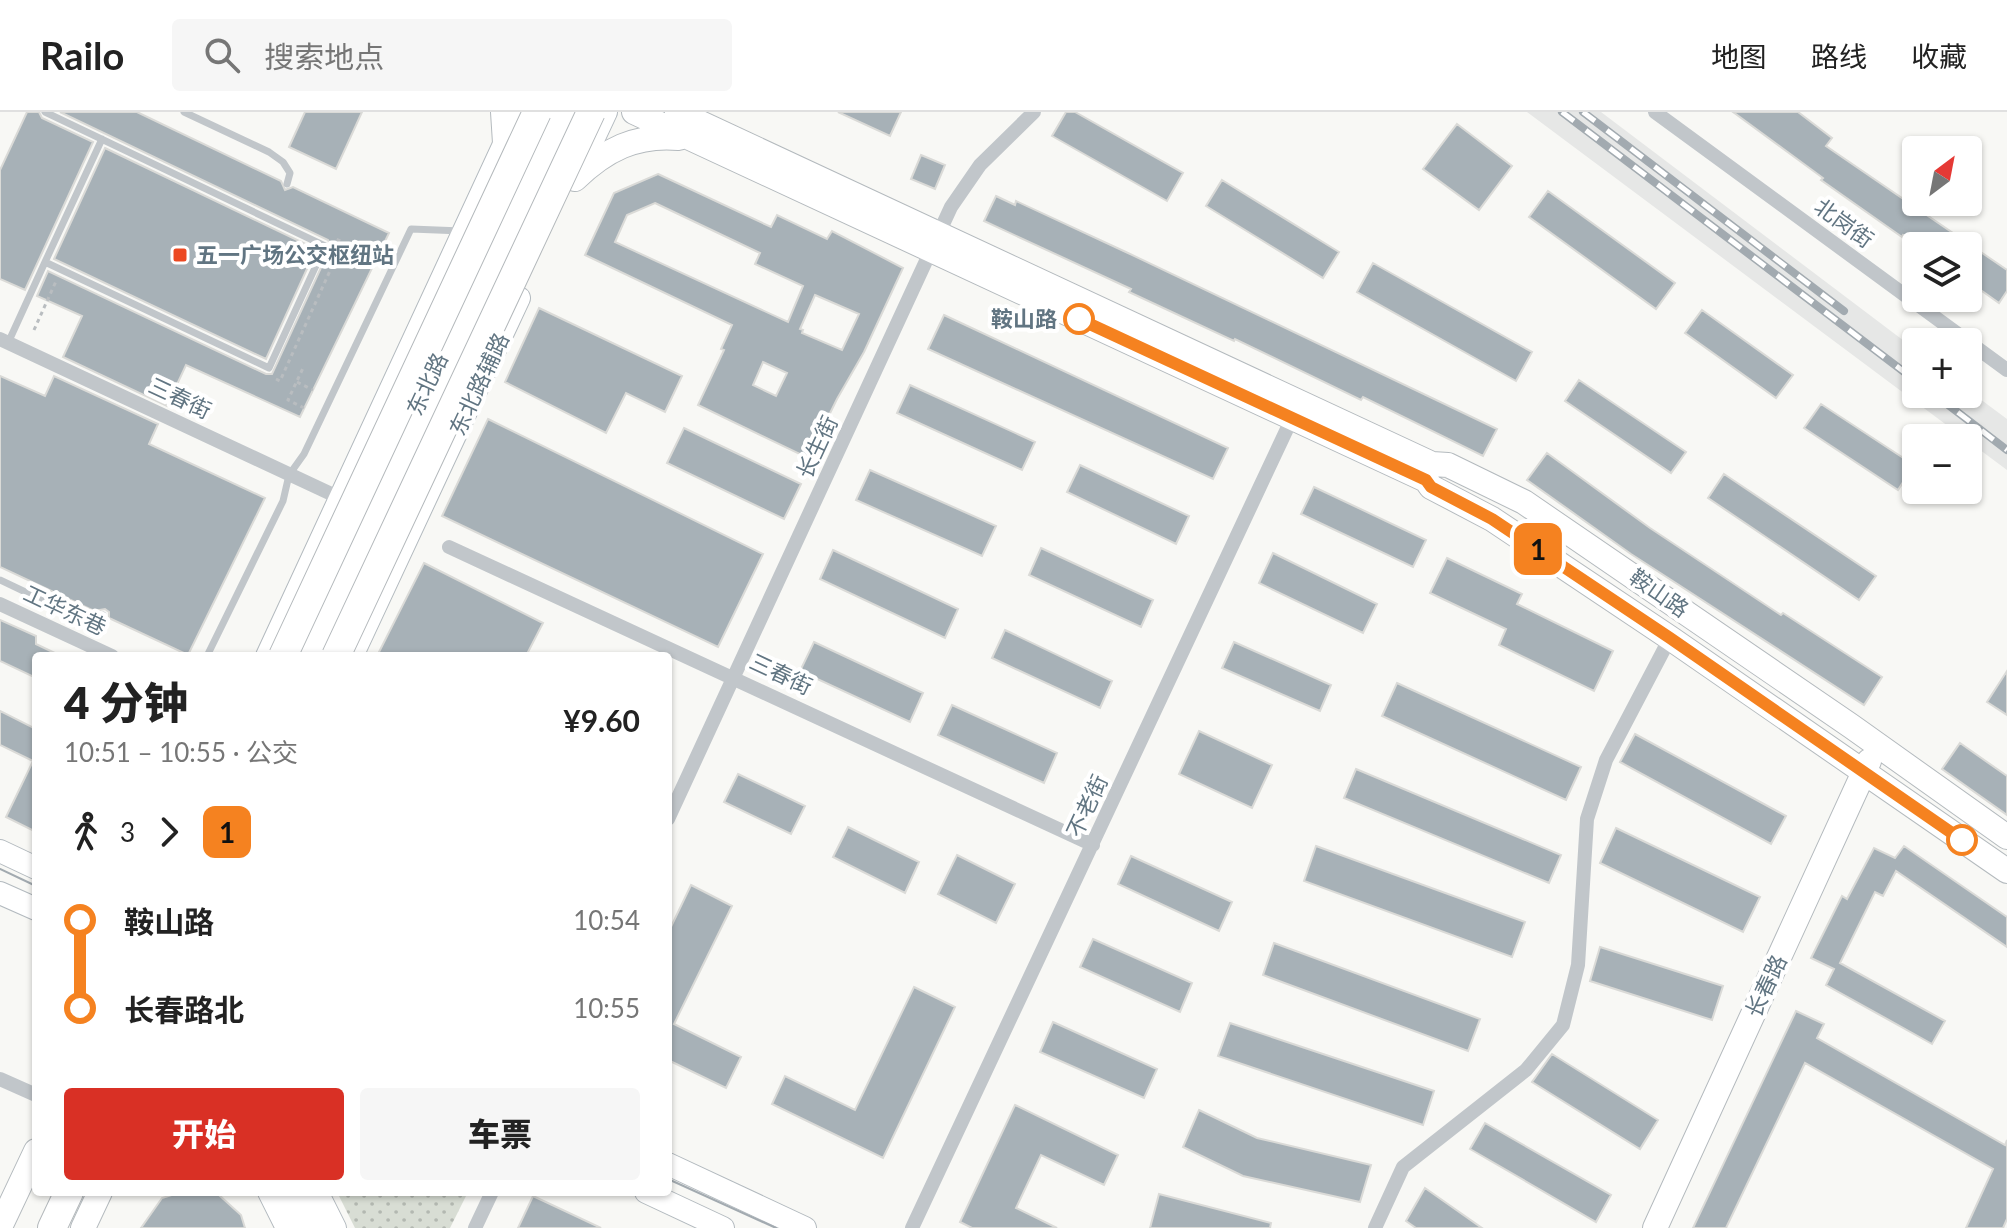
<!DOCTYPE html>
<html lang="zh">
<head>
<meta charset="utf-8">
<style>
  :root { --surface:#fff; --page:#f6f6f6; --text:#222; --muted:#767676; --line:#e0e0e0; --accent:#d93025 }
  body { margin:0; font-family:Lato,"Noto Sans SC",sans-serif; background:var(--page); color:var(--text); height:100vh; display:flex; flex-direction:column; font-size:30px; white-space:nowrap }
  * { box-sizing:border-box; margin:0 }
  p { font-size:26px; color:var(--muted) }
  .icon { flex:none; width:44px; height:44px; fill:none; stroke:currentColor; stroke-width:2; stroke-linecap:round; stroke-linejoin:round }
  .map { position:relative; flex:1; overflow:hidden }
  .sheet { position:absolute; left:32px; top:540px; width:640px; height:544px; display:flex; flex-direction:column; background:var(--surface); border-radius:8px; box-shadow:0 2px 6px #0004 }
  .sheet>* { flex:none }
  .badge { padding:0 16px; border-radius:12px; font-size:28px; line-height:52px }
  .needle { width:52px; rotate:32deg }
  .tools { position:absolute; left:1902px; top:24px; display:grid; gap:16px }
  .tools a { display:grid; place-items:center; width:80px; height:80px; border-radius:8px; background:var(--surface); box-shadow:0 2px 6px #0004; font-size:40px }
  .map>.badge { position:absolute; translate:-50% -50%; box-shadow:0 0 0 4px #fff }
  .legs { display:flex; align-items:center; gap:12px; height:88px; padding:0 32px; font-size:26px }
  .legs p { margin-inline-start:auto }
  .headline { display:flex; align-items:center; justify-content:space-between; height:136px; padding:0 32px }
  h1 { font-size:44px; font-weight:800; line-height:60px }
  .cta { display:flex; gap:16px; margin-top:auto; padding:16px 32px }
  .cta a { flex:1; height:92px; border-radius:8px; background:var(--accent); color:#fff; font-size:32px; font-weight:800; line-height:92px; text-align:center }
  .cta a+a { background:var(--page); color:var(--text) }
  ul { padding:0 32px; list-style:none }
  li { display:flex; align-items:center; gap:28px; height:88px; font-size:30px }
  li i { display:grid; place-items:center; width:12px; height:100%; margin:0 10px; background:currentColor }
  li i::after { content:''; width:20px; height:20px; margin:-10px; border:6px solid; border-radius:50%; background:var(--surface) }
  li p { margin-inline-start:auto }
  li:first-child i { background:linear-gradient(#0000 50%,currentColor 0) }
  li:last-child i { background:linear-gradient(currentColor 50%,#0000 0) }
  header { display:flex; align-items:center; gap:48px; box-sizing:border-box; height:112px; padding:0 40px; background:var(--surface); border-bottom:2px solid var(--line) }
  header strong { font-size:38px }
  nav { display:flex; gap:44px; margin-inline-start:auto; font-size:28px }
  .search { width:560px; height:72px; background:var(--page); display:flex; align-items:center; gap:20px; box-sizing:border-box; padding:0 28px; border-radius:8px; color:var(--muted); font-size:30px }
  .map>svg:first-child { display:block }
</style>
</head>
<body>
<header>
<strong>Railo</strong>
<div class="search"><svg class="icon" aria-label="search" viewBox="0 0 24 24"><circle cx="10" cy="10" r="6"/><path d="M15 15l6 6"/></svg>搜索地点</div>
<nav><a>地图</a><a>路线</a><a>收藏</a></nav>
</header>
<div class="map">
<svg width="2007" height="1116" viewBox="0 0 2007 1116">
  <defs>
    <pattern id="park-dots" width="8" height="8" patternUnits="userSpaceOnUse" patternTransform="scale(2)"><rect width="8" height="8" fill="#d8ddd4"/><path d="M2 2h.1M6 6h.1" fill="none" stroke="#b3b8b1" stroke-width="1.8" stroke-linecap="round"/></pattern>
  </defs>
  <rect width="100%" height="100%" fill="#f8f8f5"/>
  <!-- built -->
  <path fill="#e6e7e6" d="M1527,0H1601L1916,238V282H1968V278L2007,307V358L1968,329V326H1964Z"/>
  <!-- park -->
  <path fill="url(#park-dots)" d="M337,1080H468L450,1116H355Z"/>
  <!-- building -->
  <path fill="#a7b1b7" stroke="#dadad7" stroke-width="2" fill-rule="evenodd" d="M27,0H39L42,6L93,30L25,178L0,167V58Z
    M60,0H137L281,69L285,78L293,75L389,121L300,305L186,253L167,294L63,245L82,204L37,184L48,159L266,262H272L331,134L328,128Z
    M305,0H362L336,57L289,35Z
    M838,0H901L890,24Z
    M1066,0H1075L1183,61L1167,89L1052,24Z
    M1733,0H1798L1832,26L1826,34L2007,158V179L1999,191L1968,169V134H1919L1903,123L1902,125L1821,68L1823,66Z
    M1457,12L1512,54L1479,98L1423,57Z
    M105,36L316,137L266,247L54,147Z
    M921,43L945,53L935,77L911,67Z
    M658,62L771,115L777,103L827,127L832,119L903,156L864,240L837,287L808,346L698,293L724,238L721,237L732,213L585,143L614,81ZM655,91L760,141L755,152L803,174L788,210L615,130L627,103ZM815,183L859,202L842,238L802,221L803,218L800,217ZM763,250L787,261L776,284L753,273Z
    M1222,68L1339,140L1323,166L1206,94Z
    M1548,79L1675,171L1656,197L1529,105Z
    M996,84L1015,93L1016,89L1128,141L1497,317L1483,344L1363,285L1361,288L1235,227L1234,229L1129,180L1131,177L984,109Z
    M1373,151L1532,240L1516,269L1357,180Z
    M539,196L682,264L665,300L626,281L606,321L505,270Z
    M1702,198L1793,263L1776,286L1685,221Z
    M944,203L1228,336L1213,367L928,237Z
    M0,264L45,284L54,264L158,312L149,332L265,386L188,543L109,506V500L105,497L94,499L0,455Z
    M1579,268L1686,340L1671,361L1565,289Z
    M910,273L1035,330L1022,358L897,301Z
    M1821,292L1914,353L1898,378L1804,316Z
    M488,307L763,442L718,535L442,404Z
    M684,316L801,372L784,407L667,351Z
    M1547,341L1650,416L1781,503L1783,501L1882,565L1864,593L1631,442L1527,368Z
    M1080,353L1189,404L1176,432L1067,380Z
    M870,358L996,414L982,444L856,388Z
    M1724,362L1876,464L1859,488L1708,386Z
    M1314,375L1426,428L1413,455L1301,402Z
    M1041,436L1153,488L1141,515L1029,463Z
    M833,438L958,497L945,526L820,467Z
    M1273,441L1377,492L1363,521L1259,471Z
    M1447,446L1522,482L1517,492L1613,539L1594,579L1499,533L1506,517L1430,481Z
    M424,451L543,511L526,544H377Z
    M0,508L36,524V532L61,544H36V566L0,549Z
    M1005,518L1112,569L1100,596L992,546Z
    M814,530L923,581L910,610L800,559Z
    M1234,530L1331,573L1320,599L1222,556Z
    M2007,559V603L1987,590Z
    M1397,571L1581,655L1566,688L1382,604Z
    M952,593L1057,641L1044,671L938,623Z
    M0,599L36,617V720L6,705L33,649L0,633Z
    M1199,619L1272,653L1252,696L1179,662Z
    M1635,622L1786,704L1771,732L1620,650Z
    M1960,631L2007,664V703L1942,657Z
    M1356,657L1561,743L1549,771L1344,686Z
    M738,662L805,694L791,722L724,690Z
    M848,715L919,750L905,781L833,745Z
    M1616,716L1760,785L1743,820L1600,751Z
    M1316,734L1525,810L1512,845L1304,769Z
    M1904,734L2007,805V835L1896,759L1883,784L1875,780L1840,851L1945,909L1932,932L1826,873L1834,857L1811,846L1842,784L1847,787L1874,736L1895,746Z
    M957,743L1015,772L996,811L938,782Z
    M1131,744L1232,790L1219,819L1118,772Z
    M691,773L732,794L674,912L741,945L726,976L668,948V821Z
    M1093,827L1192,871L1180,900L1080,855Z
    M1274,831L1480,907L1468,939L1263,863Z
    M1600,835L1723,874L1712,908L1590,869Z
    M914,875L955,895L883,1046L772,992L785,964L855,998Z
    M1796,899L1824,912L1817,926L2005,1033L2007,1028V1107L2003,1116H1966L1993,1057L1805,951L1726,1116H1693Z
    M1053,910L1157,957L1144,986L1040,940Z
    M1230,911L1434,979L1423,1013L1218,944Z
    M1552,942L1658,1008L1640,1037L1532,970Z
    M1015,993L1118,1043L1104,1073L1041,1043L1016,1096L1057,1116H972L960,1110Z
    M1199,998L1257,1026L1371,1053L1360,1090L1243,1064L1183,1035Z
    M1485,1011L1611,1083L1596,1110L1470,1037Z
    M1425,1076L1482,1116H1416L1406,1109Z
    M181,1080L219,1083L241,1103L245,1116H141L162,1086Z
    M1159,1082L1271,1111L1270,1116H1150Z
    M533,1084L601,1116H518Z"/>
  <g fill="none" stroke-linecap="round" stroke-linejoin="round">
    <defs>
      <path id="secondary" d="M591,32L606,0
        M267,544L519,0
        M352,544L519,186
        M0,739L36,756
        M0,781L36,797
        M668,1052L805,1116
        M269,1080L287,1116
        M317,1080L335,1116
        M646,1080L723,1116"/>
      <path id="primary" d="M503,0L505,31
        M634,0L1426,368L1431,375L1492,407L1670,526L2007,759
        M677,0L1432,352L1448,353L1524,390L1851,614L2007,725
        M575,67C605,38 636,22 679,26
        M299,544L554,0
        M321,544L575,0
        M0,1115L36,1039
        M83,1116L100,1080
        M1655,1116L1869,649"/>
      <path id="highway" d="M295,1080L312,1116
        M52,1116L69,1080"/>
    </defs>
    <!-- secondary casing -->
    <use href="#secondary" stroke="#b3babf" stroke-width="24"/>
    <!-- primary casing -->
    <use href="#primary" stroke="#b4babe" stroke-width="26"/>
    <!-- highway casing -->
    <use href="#highway" stroke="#b4b9bc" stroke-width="30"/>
    <!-- path -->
    <path stroke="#b9bdc0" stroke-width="3" stroke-dasharray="4 4" stroke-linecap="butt" d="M34,218L57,167
      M276,267L280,269L343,130L336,127
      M297,270L313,278
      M304,296L288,288L304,254"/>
    <!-- lane -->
    <path stroke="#c1c6ca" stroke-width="7" d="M184,0L269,40L283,50L290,61L287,72
      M45,150L102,27
      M8,231L45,150L269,256L325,134L45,0
      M0,468L80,506L89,508L103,503
      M207,544L283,389L289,363L304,342L411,117L462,119"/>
    <!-- street -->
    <path stroke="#c1c6ca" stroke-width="14" d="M1655,0L2007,258
      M0,227L340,386
      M449,435L1093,733
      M0,492L112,544
      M668,707L951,95L980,53L1034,0
      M0,967L36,983
      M475,1116L492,1080
      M912,1116L1294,302
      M1375,1116L1403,1055L1526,958L1563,913L1578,853L1587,707L1606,648L1670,526"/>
    <!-- secondary -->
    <use href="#secondary" stroke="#fff" stroke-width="22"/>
    <!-- primary -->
    <use href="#primary" stroke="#fff" stroke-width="24"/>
    <!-- highway -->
    <use href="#highway" stroke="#fff" stroke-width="28"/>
    <!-- tram -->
    <path stroke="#a2aab0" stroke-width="2" d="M0,757L36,774
      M668,1067L776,1116"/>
    <defs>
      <path id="rail" d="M1562,0L1916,269
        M1583,0L1844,199
        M1934,282L2007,338"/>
    </defs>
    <!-- rail casing -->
    <use href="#rail" stroke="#a2aab0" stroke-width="8"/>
    <!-- rail -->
    <use href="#rail" stroke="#fff" stroke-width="5" stroke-dasharray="15" stroke-linecap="butt"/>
    <defs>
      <path id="highway-bridge" d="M283,544L537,0
        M336,544L591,0"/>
    </defs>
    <!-- highway-bridge casing -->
    <use href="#highway-bridge" stroke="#b4b9bc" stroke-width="30" stroke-linecap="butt"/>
    <!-- highway-bridge -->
    <use href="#highway-bridge" stroke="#fff" stroke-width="28"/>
  </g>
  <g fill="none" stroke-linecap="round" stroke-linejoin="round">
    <defs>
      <path id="line-1" d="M1079,207L1426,368L1431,375L1492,407L1670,526L1962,728"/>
    </defs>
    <!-- line-1 casing -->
    <use href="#line-1" stroke="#fff" stroke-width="18"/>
    <!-- line-1 -->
    <use href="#line-1" stroke="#f58220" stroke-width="12"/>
  </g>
  <!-- markers -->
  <rect fill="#ec4821" stroke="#fff" stroke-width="3" x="172" y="135" width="16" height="16" rx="4"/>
  <g fill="#fff" stroke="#f58220" stroke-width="4">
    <circle cx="1079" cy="207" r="14"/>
    <circle cx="1962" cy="728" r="14"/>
  </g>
  <g text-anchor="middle" stroke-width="8" stroke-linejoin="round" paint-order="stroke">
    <!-- street labels -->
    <g font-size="22" fill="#617582" stroke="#fff">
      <text transform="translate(1844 111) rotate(36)" y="8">北岗街</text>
      <text transform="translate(427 272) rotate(-65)" y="8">东北路</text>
      <text transform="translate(479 272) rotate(-65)" y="8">东北路辅路</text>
      <text transform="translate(180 286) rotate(25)" y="8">三春街</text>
      <text transform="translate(817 335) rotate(-65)" y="8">长生街</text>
      <text transform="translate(1659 481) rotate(35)" y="8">鞍山路</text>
      <text transform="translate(65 498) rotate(25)" y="8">工华东巷</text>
      <text transform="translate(781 562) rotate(25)" y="8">三春街</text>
      <text transform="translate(1087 694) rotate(-65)" y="8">不老街</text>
      <text transform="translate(1766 874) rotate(-65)" y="8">长春路</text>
    </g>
    <!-- poi labels -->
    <g font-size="22" font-weight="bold" fill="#617582" stroke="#fff" text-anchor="start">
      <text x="196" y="151">五一广场公交枢纽站</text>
    </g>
    <!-- stop labels -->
    <g font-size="22" font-weight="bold" fill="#617582" stroke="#fff" text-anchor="end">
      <text x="1057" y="215">鞍山路</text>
    </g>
  </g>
</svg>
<div class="tools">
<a><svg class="needle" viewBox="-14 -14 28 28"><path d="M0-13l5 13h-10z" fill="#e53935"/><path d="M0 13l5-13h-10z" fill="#767676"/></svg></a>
<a><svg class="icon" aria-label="layers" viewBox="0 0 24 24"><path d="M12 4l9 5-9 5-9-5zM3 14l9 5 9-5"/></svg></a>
<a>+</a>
<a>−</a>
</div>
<b class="badge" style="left:1538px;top:437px;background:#f58220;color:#111">1</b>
<section class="sheet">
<div class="headline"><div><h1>4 分钟</h1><p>10:51 – 10:55 · 公交</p></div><b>¥9.60</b></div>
<div class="legs"><svg class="icon" aria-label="walk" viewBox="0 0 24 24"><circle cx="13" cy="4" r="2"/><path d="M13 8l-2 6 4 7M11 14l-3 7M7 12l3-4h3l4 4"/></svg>3<svg class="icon" aria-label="forward" viewBox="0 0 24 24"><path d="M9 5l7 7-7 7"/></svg><b class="badge" style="background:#f58220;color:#111">1</b></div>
<ul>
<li><i style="color:#f58220"></i><b>鞍山路</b><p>10:54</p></li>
<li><i style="color:#f58220"></i><b>长春路北</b><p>10:55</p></li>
</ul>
<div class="cta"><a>开始</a><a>车票</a></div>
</section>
</div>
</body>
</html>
